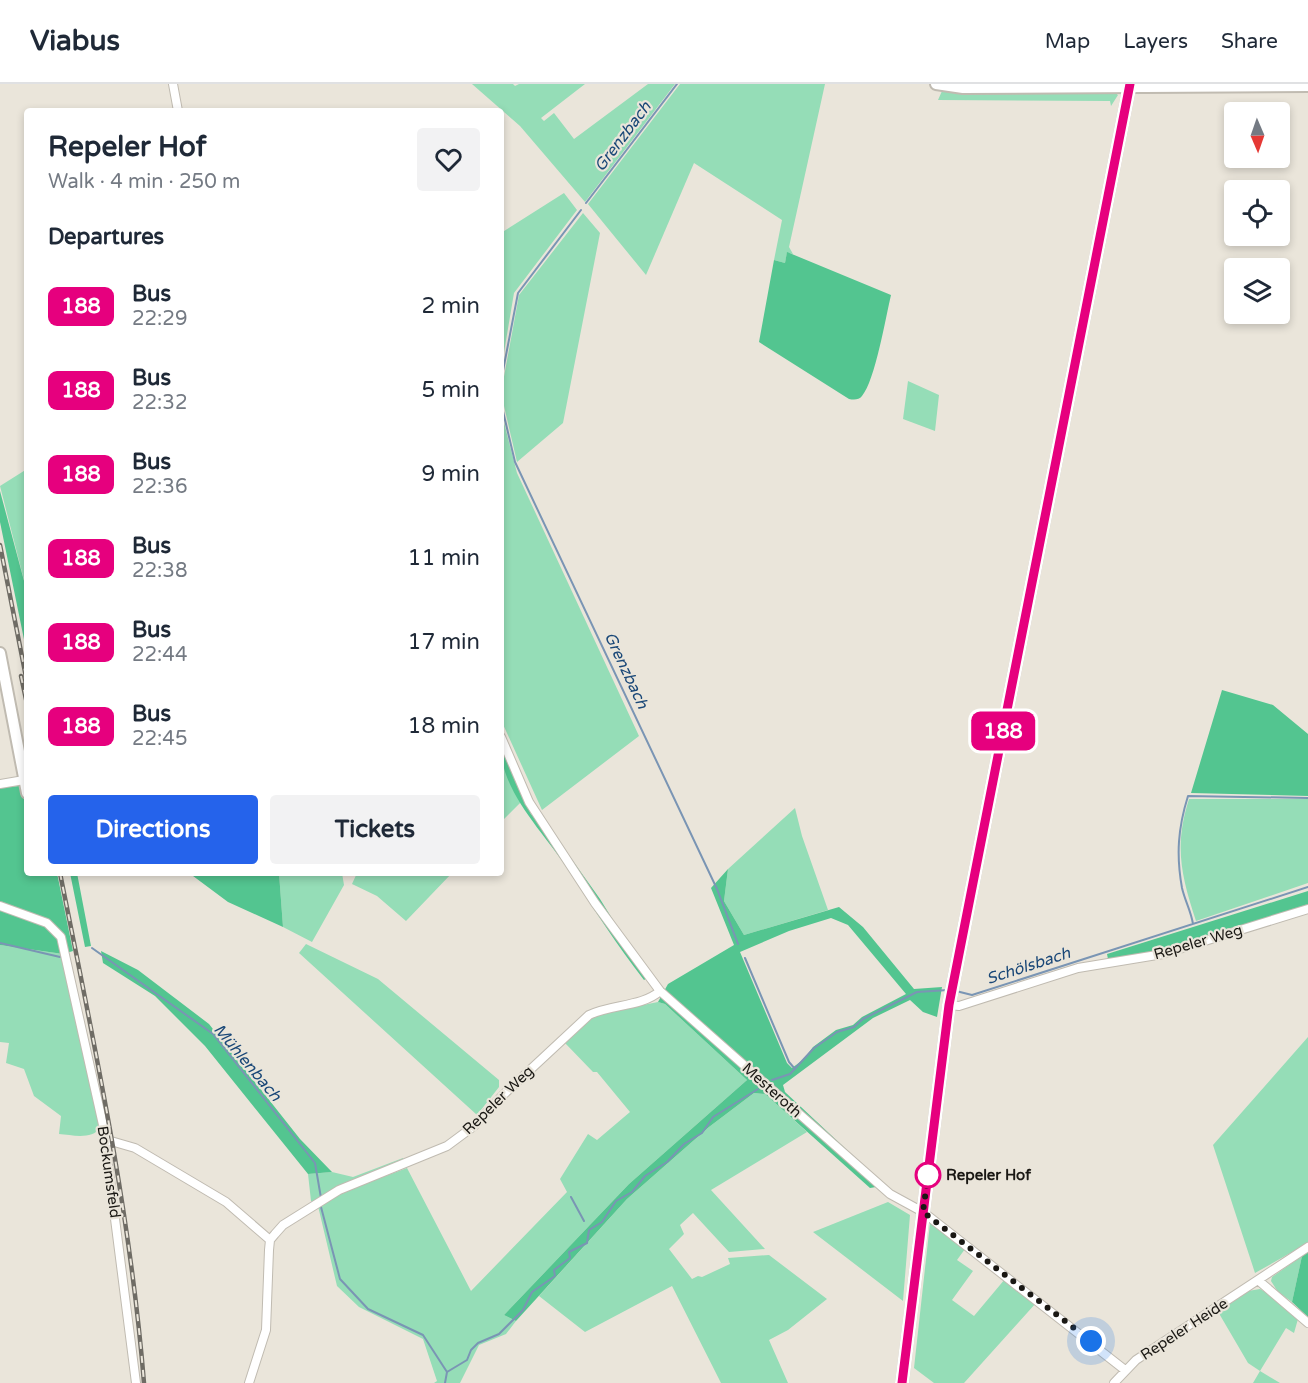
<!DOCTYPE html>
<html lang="en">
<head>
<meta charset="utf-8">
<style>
  :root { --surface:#fff; --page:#f2f2f3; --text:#1f2937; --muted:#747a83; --line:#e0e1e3; --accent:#2563eb }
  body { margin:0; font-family:"Varela Round",sans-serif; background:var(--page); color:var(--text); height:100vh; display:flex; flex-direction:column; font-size:22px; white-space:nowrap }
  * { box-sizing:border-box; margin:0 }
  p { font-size:20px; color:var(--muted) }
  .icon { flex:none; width:33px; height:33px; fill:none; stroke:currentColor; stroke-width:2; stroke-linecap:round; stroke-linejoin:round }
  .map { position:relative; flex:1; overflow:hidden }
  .sheet { position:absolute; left:24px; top:24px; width:480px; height:768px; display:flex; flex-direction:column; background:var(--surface); border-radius:6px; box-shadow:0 3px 9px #0003 }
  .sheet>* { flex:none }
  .badge { padding:0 12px; border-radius:9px; font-size:21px; line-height:39px }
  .needle { width:39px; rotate:178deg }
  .tools { position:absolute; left:1224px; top:18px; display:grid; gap:12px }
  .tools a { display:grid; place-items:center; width:66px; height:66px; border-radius:6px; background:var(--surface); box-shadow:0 3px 9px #0003; font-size:30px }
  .you { position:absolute; width:30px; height:30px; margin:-15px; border:4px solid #fff; border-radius:50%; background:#1a73e8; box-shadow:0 0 0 9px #1a73e833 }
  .map>.badge { position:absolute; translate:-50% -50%; box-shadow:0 0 0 3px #fff }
  h2 { padding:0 24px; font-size:22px; line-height:54px }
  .round { display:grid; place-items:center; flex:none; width:63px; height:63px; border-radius:6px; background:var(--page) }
  .head { display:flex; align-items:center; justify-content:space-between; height:102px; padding:0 24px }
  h1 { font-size:28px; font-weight:700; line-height:45px }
  .action { display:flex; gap:12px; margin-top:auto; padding:12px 24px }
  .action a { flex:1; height:69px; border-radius:6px; background:var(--accent); color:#fff; font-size:24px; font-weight:700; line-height:69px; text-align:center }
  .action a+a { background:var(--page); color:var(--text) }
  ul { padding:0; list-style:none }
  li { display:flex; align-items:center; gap:18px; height:84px; padding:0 24px }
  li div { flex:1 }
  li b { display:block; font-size:22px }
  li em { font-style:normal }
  li .badge { min-width:66px; font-weight:700; text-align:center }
  header { display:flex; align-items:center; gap:36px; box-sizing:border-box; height:84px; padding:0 30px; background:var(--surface); border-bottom:2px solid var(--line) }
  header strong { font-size:28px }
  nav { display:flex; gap:33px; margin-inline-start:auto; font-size:21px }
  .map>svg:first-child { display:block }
</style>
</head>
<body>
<header>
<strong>Viabus</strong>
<nav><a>Map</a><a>Layers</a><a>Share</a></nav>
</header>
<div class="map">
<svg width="1308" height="1299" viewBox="0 0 1308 1299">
  <rect width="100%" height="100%" fill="#eae5da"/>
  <!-- green -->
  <path fill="#95ddb7" d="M472,0H513L515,2L519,0H585L541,34L544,37L554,29L574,55L648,0H675L585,118L520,42Z
    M680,0H825L789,163L793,170L787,169L785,179L774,176L782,136L694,79L646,191L588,120Z
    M1112,6L1118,11L1111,22L1110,17L938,16L942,7Z
    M564,109L577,126L514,209L501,286V149Z
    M583,129L600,149L563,339L517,378L501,309L519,211Z
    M908,297L939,311L935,347L903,335Z
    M501,327L517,389L639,652L542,726L501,636Z
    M27,385V508L0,402Z
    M501,677L521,718L501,738Z
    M1189,715H1308V799L1196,837C1181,791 1174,762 1189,715Z
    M795,724L802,752L828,826L744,851L724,817L728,785Z
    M279,789H342L344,801L312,858L283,843Z
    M357,789H452L406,837L377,812L352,800Z
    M306,860L378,895L499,996V1003L477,1031L299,869Z
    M0,861L63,870L100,1044C92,1056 72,1051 59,1050L61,1032L34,1012L24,985L6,979L9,959L0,958Z
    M658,918L665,920L747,996L629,1100L504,1231L516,1237L506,1250L479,1261L460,1299H434L437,1297L423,1255L359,1223L337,1202L318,1122L311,1117L308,1090L332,1088L353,1093L403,1074L405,1078L322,1111L323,1119L342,1108L407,1084L471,1207L567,1108L560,1095L588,1050L597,1056L630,1028L597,988H593L565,959L592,934L603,929Z
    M1308,953V1159L1255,1189L1213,1061Z
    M754,1009L765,1010L807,1048L711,1106L765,1165L729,1168L693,1129L680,1141L684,1150L669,1165L692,1195L698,1192L702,1193L730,1180L728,1174L769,1171L827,1215L788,1246L769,1256L788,1299H721L672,1202L585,1248L539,1212L627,1115L709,1043Z
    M888,1118L910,1131L903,1217L813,1148Z
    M930,1139L965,1165L957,1176L973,1187L952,1216L974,1232L1005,1195L1036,1219L964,1299H934L914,1284Z
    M1302,1172L1292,1218L1278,1208L1271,1197L1272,1193Z
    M1260,1205L1276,1214L1298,1235L1294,1249L1286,1244L1260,1287L1280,1299H1253L1260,1287L1248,1279L1217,1226L1248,1207Z"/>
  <!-- forest -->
  <path fill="#53c590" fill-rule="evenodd" d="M787,168L891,211C886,232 875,297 862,312C859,316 854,316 849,315L759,258L774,176L785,179Z
    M0,407L27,508V570L0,438Z
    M1222,606L1273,621L1308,650V712L1191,709Z
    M501,664L531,730L553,749L600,815L639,878L653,890L644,896C617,861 593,824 569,787C546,751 501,708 501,664Z
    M21,702L27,725V789H57L73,867L63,870L0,861V703Z
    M728,785L724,817L744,851L839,823L863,843L914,905L942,903L937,933L923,928L910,916L873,934L783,1001L785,1008L863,1081L876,1103L870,1104L765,1010L754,1009L709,1043L627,1115L516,1237L504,1231L629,1100L747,996L665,920L658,918L668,900L734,861L711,804ZM831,834L848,841L906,910L862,933L853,941L836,946L813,963L804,975L792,984L787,979L740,868L789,847Z
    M70,789H77L91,862L85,863Z
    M189,789H279L283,843L228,818Z
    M1308,807V821L1163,866L1108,875L1107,870Z
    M101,867L138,886L209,940L300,1055L332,1088L308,1090L205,962L155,912L103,879Z
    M1308,1168V1233L1292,1218L1302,1172Z"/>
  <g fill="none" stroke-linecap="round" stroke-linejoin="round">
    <!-- stream -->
    <path stroke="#7a95b4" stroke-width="2" d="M586,119L677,0
      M501,297L518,209L581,126
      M501,319L515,378L717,805L738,860
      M1193,840C1191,827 1185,817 1182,804C1176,771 1178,744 1188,712L1308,714
      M0,859L60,873
      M92,864L213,950L315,1079L321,1114
      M745,874L789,978L795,985
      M956,907L972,911L1308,803
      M772,996L790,990L814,964L837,948L854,943L863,935L917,908L948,906
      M571,1113L584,1137
      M321,1123L340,1195L368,1225L423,1251L447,1288
      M445,1299L447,1288L467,1276L471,1266L478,1259L499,1250L523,1226L532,1208L555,1192L554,1186L570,1174L569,1168L587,1159L589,1146L602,1138L616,1117L632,1108L645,1092L667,1078L684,1060L702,1049L713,1033L758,1005"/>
    <defs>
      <path id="street" d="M173,0L178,27
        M501,653L529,718L595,819L660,907L890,1110L923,1128L1125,1286
        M0,700L24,696
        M0,822L47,839L61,853L103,1041L136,1299
        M949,921L959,922L1078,884L1163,870L1308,825
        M104,1055L135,1064L226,1118L270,1156
        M1259,1197L1308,1239
        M249,1299L266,1246L269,1166L270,1156L275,1150L283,1141L339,1106L447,1062L474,1042L503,1011L589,931C611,920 642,923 660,907
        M1114,1299L1136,1276L1308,1163"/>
      <path id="secondary" d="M936,0L963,4L1308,2
        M0,569L27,709
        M902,1299L949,921L1130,0"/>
    </defs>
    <!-- street casing -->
    <use href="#street" stroke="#c0bbb1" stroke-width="10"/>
    <!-- secondary casing -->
    <use href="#secondary" stroke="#c0bbb1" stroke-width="14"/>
    <!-- street -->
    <use href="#street" stroke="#fff" stroke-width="8"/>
    <!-- secondary -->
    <use href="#secondary" stroke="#fff" stroke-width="10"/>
    <defs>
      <path id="rail" d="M0,461L27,598
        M21,592L27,620
        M60,789C94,959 130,1126 144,1299"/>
    </defs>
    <!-- rail casing -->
    <use href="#rail" stroke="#6f6c65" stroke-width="4.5"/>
    <!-- rail -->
    <use href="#rail" stroke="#eae5da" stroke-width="2" stroke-dasharray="7" stroke-linecap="butt"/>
  </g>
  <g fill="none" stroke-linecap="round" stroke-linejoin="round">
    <defs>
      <path id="line" d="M902,1299L949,921L1130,0"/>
    </defs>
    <!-- line casing -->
    <use href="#line" stroke="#fff" stroke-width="14"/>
    <!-- line -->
    <use href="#line" stroke="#e6007e" stroke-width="9"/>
    <!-- walk -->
    <path stroke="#1a1814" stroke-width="6" stroke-dasharray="0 10.8" d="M928,1091L923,1128L1091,1257"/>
  </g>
  <!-- markers -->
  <circle fill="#fff" stroke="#e6007e" stroke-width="3" cx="928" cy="1091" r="12"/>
  <g text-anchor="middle" stroke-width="4.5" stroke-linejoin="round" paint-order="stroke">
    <!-- street labels -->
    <g font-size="15" fill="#1a1814" stroke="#eae5da">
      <text transform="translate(1198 858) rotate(-16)" y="5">Repeler Weg</text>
      <text transform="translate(772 1006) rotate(42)" y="5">Mesteroth</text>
      <text transform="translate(498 1016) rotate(-44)" y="5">Repeler Weg</text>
      <text transform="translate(109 1088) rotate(82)" y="5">Bockumsfeld</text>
      <text transform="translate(1184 1245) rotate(-33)" y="5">Repeler Heide</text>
    </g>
    <!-- stop labels -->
    <g font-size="15" font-weight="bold" fill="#1a1814" stroke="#eae5da" text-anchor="start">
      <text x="946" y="1096">Repeler Hof</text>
    </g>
    <!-- water labels -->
    <g font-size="16" font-style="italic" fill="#194777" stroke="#eae5da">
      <text transform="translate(622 52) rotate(-53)" y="6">Grenzbach</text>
      <text transform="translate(627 586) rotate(65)" y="6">Grenzbach</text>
      <text transform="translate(1028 881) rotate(-18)" y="6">Schölsbach</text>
      <text transform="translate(248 978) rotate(50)" y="6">Mühlenbach</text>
    </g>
  </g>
</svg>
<div class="tools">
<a><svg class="needle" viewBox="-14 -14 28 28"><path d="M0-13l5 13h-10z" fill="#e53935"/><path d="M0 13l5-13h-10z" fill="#747a83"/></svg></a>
<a><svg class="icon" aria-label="locate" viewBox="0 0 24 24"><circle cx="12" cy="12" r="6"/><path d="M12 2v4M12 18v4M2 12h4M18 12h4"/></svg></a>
<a><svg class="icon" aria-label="layers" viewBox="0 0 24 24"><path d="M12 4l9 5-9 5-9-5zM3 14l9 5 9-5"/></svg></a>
</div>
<div class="you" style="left:1091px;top:1257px"></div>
<b class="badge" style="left:1003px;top:647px;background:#e6007e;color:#fff">188</b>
<section class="sheet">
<div class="head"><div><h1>Repeler Hof</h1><p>Walk · 4 min · 250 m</p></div><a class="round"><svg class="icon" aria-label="heart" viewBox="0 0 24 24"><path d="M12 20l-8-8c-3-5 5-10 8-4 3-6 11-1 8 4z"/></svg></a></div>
<h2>Departures</h2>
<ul>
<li><span class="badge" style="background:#e6007e;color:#fff">188</span><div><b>Bus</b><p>22:29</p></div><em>2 min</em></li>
<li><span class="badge" style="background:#e6007e;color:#fff">188</span><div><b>Bus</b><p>22:32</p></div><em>5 min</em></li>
<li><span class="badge" style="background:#e6007e;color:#fff">188</span><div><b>Bus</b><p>22:36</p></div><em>9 min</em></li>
<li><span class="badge" style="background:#e6007e;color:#fff">188</span><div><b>Bus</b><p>22:38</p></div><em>11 min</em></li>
<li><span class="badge" style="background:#e6007e;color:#fff">188</span><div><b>Bus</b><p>22:44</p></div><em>17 min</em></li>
<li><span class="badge" style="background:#e6007e;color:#fff">188</span><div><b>Bus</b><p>22:45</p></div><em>18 min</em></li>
</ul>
<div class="action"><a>Directions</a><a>Tickets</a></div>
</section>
</div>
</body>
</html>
